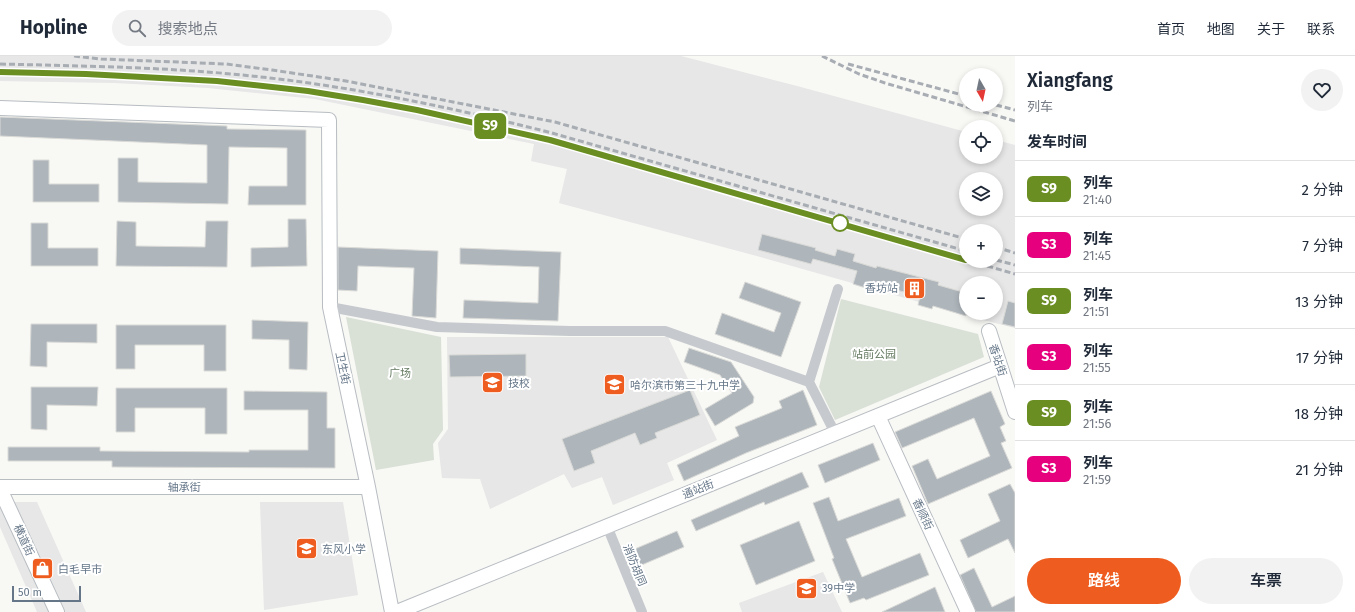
<!DOCTYPE html>
<html lang="zh">
<head>
<meta charset="utf-8">
<style>
  :root { --surface:#fff; --page:#f2f2f3; --text:#1f2937; --muted:#747a83; --line:#e0e1e3; --accent:#ee5d1f }
  body { margin:0; font-family:"Fira Sans","Noto Sans SC",sans-serif; background:var(--page); color:var(--text); height:100vh; display:flex; flex-direction:column; font-size:15px; white-space:nowrap }
  * { box-sizing:border-box; margin:0 }
  p { font-size:13px; color:var(--muted) }
  .icon { flex:none; width:22px; height:22px; fill:none; stroke:currentColor; stroke-width:2; stroke-linecap:round; stroke-linejoin:round }
  .map { position:relative; flex:1; overflow:hidden }
  .side { display:flex; flex-direction:column; background:var(--surface); width:340px }
  .side>* { flex:none }
  .badge { padding:0 8px; border-radius:6px; font-size:14px; line-height:26px }
  .needle { width:26px; rotate:171deg }
  .tools { position:absolute; left:959px; top:12px; display:grid; gap:8px }
  .tools a { display:grid; place-items:center; width:44px; height:44px; border-radius:50%; background:var(--surface); box-shadow:0 2px 6px #0003; font-size:20px }
  .scale { position:absolute; left:12px; bottom:10px; width:69px; box-sizing:border-box; padding-left:4px; border:2px solid #657688; border-top:0; font-size:11px; line-height:14px; white-space:nowrap; color:#657688; -webkit-text-stroke:3px #fff; paint-order:stroke }
  .map>.badge { position:absolute; translate:-50% -50%; box-shadow:0 0 0 2px #fff }
  h2 { padding:0 12px; font-size:15px; line-height:36px }
  .round { display:grid; place-items:center; flex:none; width:42px; height:42px; border-radius:21px; background:var(--page) }
  .summary { display:flex; align-items:center; justify-content:space-between; height:68px; padding:0 12px }
  h1 { font-size:19px; font-weight:600; line-height:30px }
  .action { display:flex; gap:8px; margin-top:auto; padding:8px 12px }
  .action a { flex:1; height:46px; border-radius:24px; background:var(--accent); color:#fff; font-size:16px; font-weight:600; line-height:46px; text-align:center }
  .action a+a { background:var(--page); color:var(--text) }
  ul { padding:0; list-style:none }
  li { display:flex; align-items:center; gap:12px; height:56px; padding:0 12px; border-top:1px solid var(--line) }
  li div { flex:1 }
  li b { display:block; font-size:15px }
  li em { font-style:normal }
  li .badge { min-width:44px; font-weight:700; text-align:center }
  header { display:flex; align-items:center; gap:24px; box-sizing:border-box; height:56px; padding:0 20px; background:var(--surface); border-bottom:1px solid var(--line) }
  header strong { font-size:19px }
  nav { display:flex; gap:22px; margin-inline-start:auto; font-size:14px }
  .search { width:280px; height:36px; background:var(--page); display:flex; align-items:center; gap:10px; box-sizing:border-box; padding:0 14px; border-radius:22px; color:var(--muted); font-size:15px }
  main { display:flex; flex:1; min-height:0 }
  .map>svg:first-child { display:block }
</style>
</head>
<body>
<header>
<strong>Hopline</strong>
<div class="search"><svg class="icon" aria-label="search" viewBox="0 0 24 24"><circle cx="10" cy="10" r="6"/><path d="M15 15l6 6"/></svg>搜索地点</div>
<nav><a>首页</a><a>地图</a><a>关于</a><a>联系</a></nav>
</header>
<main>
<div class="map">
<svg width="1015" height="556" viewBox="0 0 1015 556">
  <rect width="100%" height="100%" fill="#f8f8f5"/>
  <!-- built -->
  <path fill="#e6e7e6" fill-rule="evenodd" d="M0,0H681L797,30L966,76V101H996V84L1015,89V272L983,264L753,199L559,147L567,113L531,105L534,88L315,43L208,32L115,27L0,25ZM966,123H996V153H966ZM966,175H996V205H966ZM966,227H996V257H966Z
    M447,281H668L717,384L667,407L674,424L613,449L602,421L572,432L564,418L490,453L480,423L442,422L438,387L448,373Z
    M0,446H37L86,556H37L0,471Z
    M260,446H343L358,539L264,554Z
    M823,516L842,556H742L739,547Z"/>
  <!-- green -->
  <path fill="#d9e0d6" d="M841,243L978,278L984,301L835,364L819,331Z
    M346,261L441,281L443,374L433,388L434,404L376,414Z"/>
  <!-- building -->
  <path fill="#aeb6bc" stroke="#dadad7" d="M0,61L227,70V73L306,74V149H248L249,130H287V92L229,91L228,148L118,146V102H138V126L207,127V89L0,80Z
    M33,104H49V128H99V146H33Z
    M288,163H306L307,210L251,211V192L288,191Z
    M117,165L136,166V190L205,191L206,165H228L227,211L116,210Z
    M31,167H48V192H98V210H31Z
    M762,178L816,192L815,194L835,200L837,193L855,198L853,205L876,212L877,210L939,226L938,229L966,237V260L933,250L932,253L918,249L920,240L884,231L882,237L853,228L857,215L813,203L811,208L758,194Z
    M338,191L438,195L436,262L412,260L414,212L358,210L357,235L338,234Z
    M460,192L561,196L558,265L463,262L464,244L538,247L539,211L460,208Z
    M745,226L801,246L781,301L715,278L722,257L774,276L781,257L739,242Z
    M1008,245L1015,247V271L1002,268Z
    M252,264L308,266L307,314L289,313V284L252,283Z
    M31,268H97V287L47,286V311L30,310Z
    M116,269H226V315H204V289H135V313H116Z
    M689,292L731,306L754,341L753,347L715,370L705,353L732,337L720,319L684,306Z
    M526,298V320L450,321L449,299Z
    M31,331H98L97,350L47,349V374L31,373Z
    M116,332H227V378H205V352H135V376H116Z
    M690,334L700,359L655,377L657,382L640,389L635,377L591,395L595,407L574,415L562,383Z
    M803,334L817,369L746,397L684,425L677,409L739,380L735,371L782,352L779,345Z
    M244,335L327,336V372H335V412L112,411V405H8V391H100V395L249,396V394H308V354H244Z
    M991,335L1005,368L1000,371L1006,385L1001,387L1012,412L928,448L912,410L928,403L937,423L990,400L974,362L902,392L895,376Z
    M873,387L880,404L825,427L818,409Z
    M802,416L809,431L765,449L764,446L696,475L691,464Z
    M1010,428L1015,437V497L1008,483L968,502L960,484L1000,465L988,438Z
    M829,441L838,465L899,442L906,460L846,483L862,521L920,497L929,519L866,544L864,542L850,547L832,503L834,502L813,447Z
    M799,465L815,505L756,529L740,489Z
    M677,475L684,491L637,511L630,495Z
    M974,512L992,551L1015,540V556H976L960,519Z
    M935,531L945,556H882Z"/>
  <g fill="none" stroke-linecap="round" stroke-linejoin="round">
    <defs>
      <path id="secondary" d="M0,52L329,64L330,251L368,431L392,556
        M989,275L1015,356
        M878,360L968,556
        M0,431H368
        M0,433L57,556
        M397,556L1000,310"/>
    </defs>
    <!-- secondary casing -->
    <use href="#secondary" stroke="#b8bdc2" stroke-width="16"/>
    <!-- street -->
    <path stroke="#c6c9cd" stroke-width="10" d="M330,251L437,271L570,275H665L809,326L835,377
      M809,326L838,233
      M607,470L642,556"/>
    <!-- secondary -->
    <use href="#secondary" stroke="#fff" stroke-width="14"/>
    <!-- rail -->
    <path stroke="#a8adb4" stroke-width="3" stroke-dasharray="6 3" stroke-linecap="butt" d="M74,0L101,3L226,8L272,14L346,25L555,66L966,183
      M822,0L859,18L885,27L1015,65
      M0,8C81,10 162,11 242,19C346,29 450,51 552,77L966,195
      M848,8L966,40
      M0,16L139,20L217,25L308,35L363,44L417,54L550,84L966,204
      M996,49L1015,54
      M996,191L1015,197
      M996,204L1015,209
      M970,205L1015,218"/>
  </g>
  <g fill="none" stroke-linecap="round" stroke-linejoin="round">
    <defs>
      <path id="line" d="M0,16L86,18L217,25L308,35L363,44L417,54L550,84L966,204"/>
    </defs>
    <!-- line casing -->
    <use href="#line" stroke="#fff" stroke-width="9"/>
    <!-- line -->
    <use href="#line" stroke="#6b8e23" stroke-width="6"/>
  </g>
  <!-- icons -->
  <defs>
    <symbol id="building-square" viewBox="-11 -11 22 22"><rect x="-9" y="-9" width="18" height="18" rx="4" fill="#ee5d1f" stroke="#fff"/><path d="M-4-6H4V6H1V3H-1V6H-4ZM-2.5-4.3h1.7v1.8h-1.7ZM.8-4.3h1.7v1.8H.8ZM-2.5-1h1.7V.8h-1.7ZM.8-1h1.7V.8H.8Z" fill="#fff"/></symbol>
    <symbol id="school-square" viewBox="-11 -11 22 22"><rect x="-9" y="-9" width="18" height="18" rx="4" fill="#ee5d1f" stroke="#fff"/><path d="M0-5L7-2L0 1L-7-2ZM-4 1L0 2.5L4 1V4Q0 6-4 4Z" fill="#fff"/></symbol>
    <symbol id="shop-square" viewBox="-11 -11 22 22"><rect x="-9" y="-9" width="18" height="18" rx="4" fill="#ee5d1f" stroke="#fff"/><path d="M-5-2.5h2.3a2.7 3.5 0 0 1 5.4 0H5L5.5 6h-11ZM-1.5-2.5h3a1.5 2.3 0 0 0-3 0Z" fill="#fff"/></symbol>
  </defs>
  <g fill-rule="evenodd">
    <use href="#building-square" x="902" y="220" width="25" height="25"/>
    <use href="#school-square" x="480" y="314" width="25" height="25"/>
    <use href="#school-square" x="602" y="316" width="25" height="25"/>
    <use href="#school-square" x="294" y="480" width="25" height="25"/>
    <use href="#shop-square" x="30" y="500" width="25" height="25"/>
    <use href="#school-square" x="794" y="520" width="25" height="25"/>
  </g>
  <!-- markers -->
  <circle fill="#fff" stroke="#6b8e23" stroke-width="2" cx="840" cy="167" r="8"/>
  <g text-anchor="middle" stroke-width="4" stroke-linejoin="round" paint-order="stroke">
    <!-- poi labels -->
    <g font-size="11" fill="#657688" stroke="#fff" text-anchor="start">
      <text x="898" y="236" text-anchor="end">香坊站</text>
      <text x="508" y="331">技校</text>
      <text x="630" y="333">哈尔滨市第三十九中学</text>
      <text x="322" y="497">东风小学</text>
      <text x="58" y="517">白毛早市</text>
      <text x="822" y="536">39中学</text>
    </g>
    <!-- park labels -->
    <g font-size="11" fill="#647a60" stroke="#fff">
      <text x="874" y="302">站前公园</text>
      <text x="400" y="321">广场</text>
    </g>
    <!-- street labels -->
    <g font-size="11" fill="#657688" stroke="#fff">
      <text transform="translate(998 304) rotate(72)" y="4">香站街</text>
      <text transform="translate(343 312) rotate(78)" y="4">卫生街</text>
      <text x="184" y="435">轴承街</text>
      <text transform="translate(698 433) rotate(-22)" y="4">通站街</text>
      <text transform="translate(923 458) rotate(65)" y="4">香顺街</text>
      <text transform="translate(24 484) rotate(65)" y="4">横道街</text>
      <text transform="translate(635 509) rotate(68)" y="4">消防胡同</text>
    </g>
  </g>
</svg>
<div class="tools">
<a><svg class="needle" viewBox="-14 -14 28 28"><path d="M0-13l5 13h-10z" fill="#e53935"/><path d="M0 13l5-13h-10z" fill="#747a83"/></svg></a>
<a><svg class="icon" aria-label="locate" viewBox="0 0 24 24"><circle cx="12" cy="12" r="6"/><path d="M12 2v4M12 18v4M2 12h4M18 12h4"/></svg></a>
<a><svg class="icon" aria-label="layers" viewBox="0 0 24 24"><path d="M12 4l9 5-9 5-9-5zM3 14l9 5 9-5"/></svg></a>
<a>+</a>
<a>−</a>
</div>
<div class="scale">50 m</div>
<b class="badge" style="left:490px;top:70px;background:#6b8e23;color:#fff">S9</b>
</div>
<section class="side">
<div class="summary"><div><h1>Xiangfang</h1><p>列车</p></div><a class="round"><svg class="icon" aria-label="heart" viewBox="0 0 24 24"><path d="M12 20l-8-8c-3-5 5-10 8-4 3-6 11-1 8 4z"/></svg></a></div>
<h2>发车时间</h2>
<ul>
<li><span class="badge" style="background:#6b8e23;color:#fff">S9</span><div><b>列车</b><p>21:40</p></div><em>2 分钟</em></li>
<li><span class="badge" style="background:#e6007e;color:#fff">S3</span><div><b>列车</b><p>21:45</p></div><em>7 分钟</em></li>
<li><span class="badge" style="background:#6b8e23;color:#fff">S9</span><div><b>列车</b><p>21:51</p></div><em>13 分钟</em></li>
<li><span class="badge" style="background:#e6007e;color:#fff">S3</span><div><b>列车</b><p>21:55</p></div><em>17 分钟</em></li>
<li><span class="badge" style="background:#6b8e23;color:#fff">S9</span><div><b>列车</b><p>21:56</p></div><em>18 分钟</em></li>
<li><span class="badge" style="background:#e6007e;color:#fff">S3</span><div><b>列车</b><p>21:59</p></div><em>21 分钟</em></li>
</ul>
<div class="action"><a>路线</a><a>车票</a></div>
</section>
</main>
</body>
</html>
